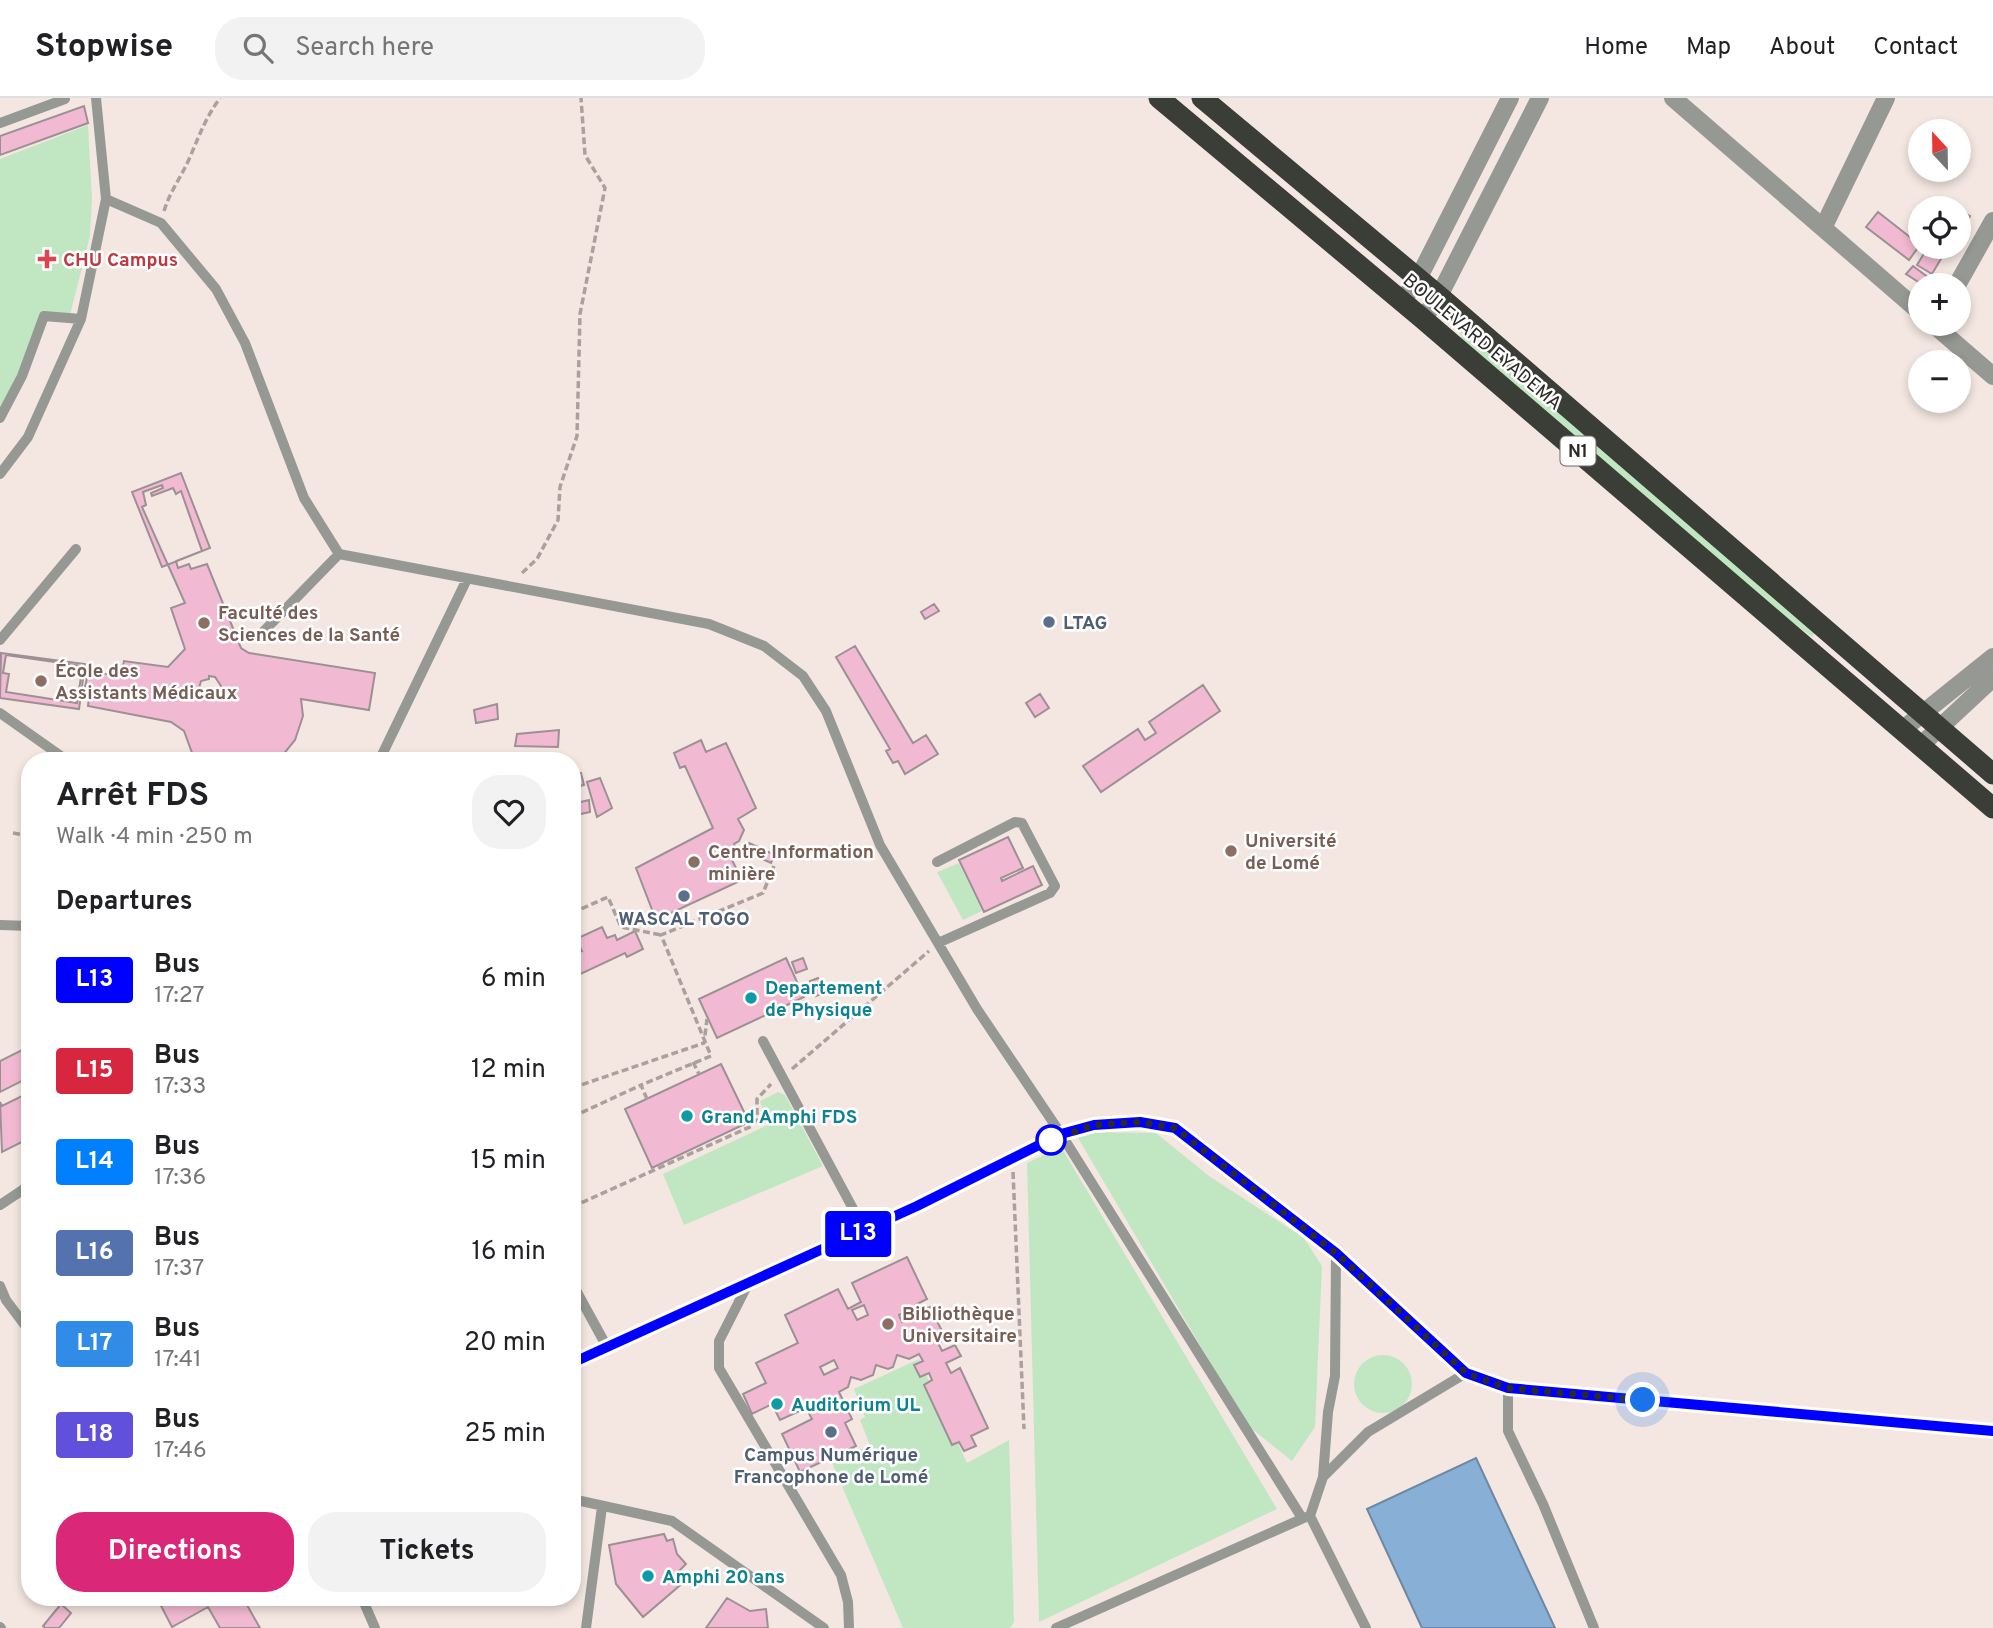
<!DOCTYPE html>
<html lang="en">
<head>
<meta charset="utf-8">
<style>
  :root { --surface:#fff; --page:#f2f2f2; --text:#202124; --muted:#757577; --line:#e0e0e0; --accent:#db2777 }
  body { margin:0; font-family:Overpass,sans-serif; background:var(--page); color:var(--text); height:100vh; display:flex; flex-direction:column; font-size:26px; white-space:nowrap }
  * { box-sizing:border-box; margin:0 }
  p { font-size:23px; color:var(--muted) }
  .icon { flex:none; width:38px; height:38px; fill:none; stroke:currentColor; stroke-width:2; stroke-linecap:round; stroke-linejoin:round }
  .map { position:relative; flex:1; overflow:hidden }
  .side { position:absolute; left:21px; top:654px; width:560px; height:854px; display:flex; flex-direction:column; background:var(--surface); border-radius:28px; box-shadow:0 4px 10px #0003 }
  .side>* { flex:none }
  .badge { padding:0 14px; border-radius:5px; font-size:24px; line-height:46px }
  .needle { width:46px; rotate:338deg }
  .fabs { position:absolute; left:1908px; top:21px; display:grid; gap:14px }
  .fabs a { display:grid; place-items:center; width:63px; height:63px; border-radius:50%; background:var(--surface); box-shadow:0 4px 10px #0003; font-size:35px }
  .you { position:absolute; width:35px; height:35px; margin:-18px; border:5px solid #fff; border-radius:50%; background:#1a73e8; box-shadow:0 0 0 10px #1a73e833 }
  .map>.badge { position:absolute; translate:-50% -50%; box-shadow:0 0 0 4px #fff }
  h2 { padding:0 35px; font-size:26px; line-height:63px }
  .round { display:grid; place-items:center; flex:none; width:74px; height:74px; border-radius:28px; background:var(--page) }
  .headline { display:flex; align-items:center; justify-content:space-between; height:119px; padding:0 35px }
  h1 { font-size:33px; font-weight:700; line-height:52px }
  .cta { display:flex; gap:14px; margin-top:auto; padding:14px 35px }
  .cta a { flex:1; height:80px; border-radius:28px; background:var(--accent); color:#fff; font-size:28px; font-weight:700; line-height:80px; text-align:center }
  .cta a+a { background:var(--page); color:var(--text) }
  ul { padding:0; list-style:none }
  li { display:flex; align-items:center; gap:21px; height:91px; padding:0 35px }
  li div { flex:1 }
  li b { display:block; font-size:26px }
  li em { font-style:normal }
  li .badge { min-width:77px; font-weight:700; text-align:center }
  header { display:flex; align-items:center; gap:42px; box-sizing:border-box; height:98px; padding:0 35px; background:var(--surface); border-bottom:2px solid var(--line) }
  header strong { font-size:33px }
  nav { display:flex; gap:38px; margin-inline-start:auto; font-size:24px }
  .search { width:490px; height:63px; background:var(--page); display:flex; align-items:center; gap:18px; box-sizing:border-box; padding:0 24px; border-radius:28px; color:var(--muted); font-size:26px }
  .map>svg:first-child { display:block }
</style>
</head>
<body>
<header>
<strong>Stopwise</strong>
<div class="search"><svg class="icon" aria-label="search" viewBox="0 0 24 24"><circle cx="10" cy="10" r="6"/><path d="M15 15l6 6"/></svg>Search here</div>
<nav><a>Home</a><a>Map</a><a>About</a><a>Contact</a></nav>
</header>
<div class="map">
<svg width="1993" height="1530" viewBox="0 0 1993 1530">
  <rect width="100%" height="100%" fill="#f4e7e2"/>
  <!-- green -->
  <path fill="#c1e7c2" d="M88,27L92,101L90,138L70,217L43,213L19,276L0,312V61Z
    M1465,232L1815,534L1812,539L1762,501L1462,241L1460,234Z
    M959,765L982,813L963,822L937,774Z
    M778,994L785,997L823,1068L684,1127L663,1076L768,1027L760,1003Z
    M1089,1034L1156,1035L1209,1078L1304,1140L1322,1168L1315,1329L1292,1363L1247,1327L1078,1040Z
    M1061,1049L1277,1411L1039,1524L1027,1065Z
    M1354 1286a29 29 0 1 1 58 0a29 29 0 1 1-58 0Z
    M919,1261L967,1365L1009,1342L1014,1524L1010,1530H903L832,1365L870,1347L860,1322L865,1319L854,1291Z"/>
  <!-- water -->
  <path fill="#88b0d7" stroke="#6d88a2" stroke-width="2" d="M1476,1360L1555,1530H1422L1367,1411Z"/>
  <!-- building -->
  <path fill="#f2bad2" stroke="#9c9094" stroke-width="2" fill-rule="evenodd" d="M84,8L88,25L0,57V38Z
    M1958,111L1970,118L1964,129L1958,126Z
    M1878,114L1920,147L1909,162L1866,129Z
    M1928,149H1948L1932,176L1917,167Z
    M1913,168L1929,180L1923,187L1906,176Z
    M181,375L210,450L162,469L132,394Z
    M162,387L163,390L151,395L152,398L173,390L176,396L181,393L202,453L176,463L178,470L189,466L191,471L207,466L241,550L249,555L375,575L369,612L301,601L303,618L295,642L278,663H195L184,633L171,624L88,608L90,590L85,589L87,580L81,579L77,605L6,594L9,576L3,575L6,557L82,568V572L94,575L121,577L124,563L168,569L185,551L171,510L185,505L142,409L146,407L143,394ZM209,578L215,579L221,588L219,596L211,600L201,595L199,590L201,583L209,581Z
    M934,506L939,513L925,521L921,514Z
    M855,548L913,645L926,637L938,656L905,676L898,663L893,665L886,653L890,651L836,559Z
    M1,555L85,566L79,611L0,600Z
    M1203,587L1220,613L1101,694L1083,668L1138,631L1145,642L1156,635L1149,624Z
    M1040,596L1049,610L1035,619L1026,605Z
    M497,606L498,621L476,625L474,612Z
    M559,632L558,649L515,648L517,636Z
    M701,642L706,654L726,645L756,710L738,721L744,732L739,743L734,746L737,752L729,756L742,782L656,822L636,770L713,730L685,668L680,670L674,655Z
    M581,675L584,687L572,690V677Z
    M600,680L612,710L597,719L587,684Z
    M589,702L590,714L572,718V706Z
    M1008,739L1023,770L1001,780L1002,783L1033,768L1042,787L984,814L959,762Z
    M749,745L775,757L771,765L745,753Z
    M602,829L607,840L615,837L617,842L635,833L643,851L627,859L625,855L574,879L572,858L582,853L576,841Z
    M786,860L804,899L717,940L699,901Z
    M803,860L807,871L796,875L792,864Z
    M818,880L824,895L816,898L810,883Z
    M30,948V979L0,994V963Z
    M721,966L749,1024L652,1070L625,1011Z
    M30,994V1040L2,1054L0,1004L2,1008Z
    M907,1159L927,1201L917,1206L920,1213L930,1209L946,1241L938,1245L942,1253L955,1247L961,1258L946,1265L951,1275L960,1270L988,1330L971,1338L976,1348L964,1353L959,1344L952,1347L924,1287L932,1282L929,1275L920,1279L914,1267L923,1263L919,1256L909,1261L897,1257L893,1269L888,1271L876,1267L873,1277L861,1282L851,1279L848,1289L839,1294L852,1321L845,1325L856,1348L800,1374L782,1336L812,1321L806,1310L780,1322L772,1306L752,1316L743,1296L766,1285L756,1265L798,1245L785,1217L838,1191L848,1211L861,1204L852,1185ZM864,1207L868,1217L857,1222L852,1212ZM913,1210L917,1218L902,1224L899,1217ZM834,1262L838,1270L824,1277L820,1269Z
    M664,1436L667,1443L673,1441L677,1456L686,1466L678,1474L685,1483L643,1519L616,1486L609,1447Z
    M163,1500H243L260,1530H220L208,1509L172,1529L158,1502Z
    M727,1500L750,1513L766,1511L768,1530H706Z
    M61,1506L71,1515L59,1530H45L43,1528Z"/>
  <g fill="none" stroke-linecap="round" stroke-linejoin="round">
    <!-- path -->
    <path stroke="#aaa09d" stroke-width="3.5" stroke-dasharray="7 3.5" stroke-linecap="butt" d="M164,113C170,93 182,78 190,59C199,38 206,19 220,0
      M522,475L537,461L558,422L560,389L577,338L580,216L605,90L585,57L581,0
      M13,735L30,738
      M572,815L608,799L621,829L661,837
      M693,964L699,976
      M792,971L929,853
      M572,990L704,945L707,921
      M647,1001L641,987L711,958L661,837L763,795L774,768
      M572,1019L641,987
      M1013,1074L1024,1331
      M572,1109L752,1028L757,1021V1001L771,986"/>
    <!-- lane -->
    <path stroke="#969894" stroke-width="10" d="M0,25L65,1
      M106,101L161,125L216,191L245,245L304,400L339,456L709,526L764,548L803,578L826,613L880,747L977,911L1061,1036L1302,1420
      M0,320L22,278L44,218L81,221
      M0,376L28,339L81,221L106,101L96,0
      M262,535L339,456
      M0,542L76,451
      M0,615L68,663
      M379,663L467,481
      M937,764L1015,724L1022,725L1055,788L1050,795L938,845
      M0,827L30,828
      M763,943L865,1133
      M0,1107L30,1087
      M1336,1155L1335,1278L1328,1314L1323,1379L1310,1418L1366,1530
      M750,1182L719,1243V1270L841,1477L848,1504L849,1530
      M572,1185L607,1249
      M0,1188L6,1202L30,1234
      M572,1265L917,1108L1061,1036L1094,1027L1140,1024L1175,1030L1336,1155L1466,1275L1508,1290L1993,1333
      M1508,1290V1333L1543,1406L1594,1530
      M1323,1379L1368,1334L1466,1275
      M572,1401L672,1423L824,1530
      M362,1500L375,1530
      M0,1529L1,1530
      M586,1530L602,1409
      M1056,1530L1306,1419"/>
    <!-- street -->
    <path stroke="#969894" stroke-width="18" d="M1673,0L1920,214
      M1823,130L1886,0
      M1957,187L1993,123
      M1402,203L1418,181L1510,0
      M1423,221L1439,198L1540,0
      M1933,226L1993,278
      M1902,632L1993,559
      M1920,648L1993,580"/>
    <!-- highway -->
    <path stroke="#3a3e36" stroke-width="21" d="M1159,0L1423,221L1993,710
      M1202,0L1439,198L1993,676"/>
  </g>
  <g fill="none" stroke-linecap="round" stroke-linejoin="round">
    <defs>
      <path id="line" d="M572,1265L917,1108L1061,1036L1094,1027L1140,1024L1175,1030L1336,1155L1466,1275L1508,1290L1993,1333"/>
    </defs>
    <!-- line casing -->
    <use href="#line" stroke="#fff" stroke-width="16"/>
    <!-- line -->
    <use href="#line" stroke="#00f" stroke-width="10"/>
    <!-- walk -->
    <path stroke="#2d2927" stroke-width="7" stroke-dasharray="0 12.6" d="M1051,1042L1094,1027L1140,1024L1175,1030L1336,1155L1466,1275L1508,1290L1643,1302"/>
  </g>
  <!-- markers -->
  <path fill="#e0444e" stroke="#fff" stroke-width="2.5" d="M43.5 150.5h7v7h7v7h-7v7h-7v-7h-7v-7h7z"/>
  <g fill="#5c6f8a" stroke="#fff" stroke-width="2.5">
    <circle cx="1049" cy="524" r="7"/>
    <circle cx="684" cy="798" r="7"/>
    <circle cx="831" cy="1334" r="7"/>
  </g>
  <g fill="#8d6e63" stroke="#fff" stroke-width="2.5">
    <circle cx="204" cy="525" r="7"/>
    <circle cx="41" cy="583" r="7"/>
    <circle cx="1231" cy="753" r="7"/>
    <circle cx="694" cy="764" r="7"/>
    <circle cx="888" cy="1226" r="7"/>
  </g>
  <g fill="#0f9aa8" stroke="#fff" stroke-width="2.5">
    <circle cx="751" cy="900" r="7"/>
    <circle cx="687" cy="1018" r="7"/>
    <circle cx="777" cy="1306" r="7"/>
    <circle cx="648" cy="1478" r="7"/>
  </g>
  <circle fill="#fff" stroke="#00f" stroke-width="3.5" cx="1051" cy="1042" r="14"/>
  <g text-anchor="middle" stroke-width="5" stroke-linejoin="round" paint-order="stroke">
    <!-- shield labels -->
    <rect fill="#fff" stroke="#6c6968" stroke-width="2" x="1560.5" y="338.5" width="35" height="29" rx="5"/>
    <g font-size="18" font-weight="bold" fill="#2d2927">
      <text x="1578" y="359">N1</text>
    </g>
    <!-- health labels -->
    <g font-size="19" font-weight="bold" fill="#be3a42" stroke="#fff" text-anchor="start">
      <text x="63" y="168">CHU Campus</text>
    </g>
    <!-- street labels -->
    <g font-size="19" fill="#2d2927" stroke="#fff">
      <text transform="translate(1483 243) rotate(40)" y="7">BOULEVARD EYADEMA</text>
    </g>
    <!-- education labels -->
    <g font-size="19" font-weight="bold" fill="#785e54" stroke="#fff" text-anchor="start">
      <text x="218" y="521">Faculté des<tspan x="218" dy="22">Sciences de la Santé</tspan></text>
      <text x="55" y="579">École des<tspan x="55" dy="22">Assistants Médicaux</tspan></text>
      <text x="1245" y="749">Université<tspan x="1245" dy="22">de Lomé</tspan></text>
      <text x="708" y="760">Centre Information<tspan x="708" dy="22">minière</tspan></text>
      <text x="902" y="1222">Bibliothèque<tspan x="902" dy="22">Universitaire</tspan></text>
    </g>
    <!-- service labels -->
    <g font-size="19" font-weight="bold" fill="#4e5e75" stroke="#fff">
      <text x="1063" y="531" text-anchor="start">LTAG</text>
      <text x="684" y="827">WASCAL TOGO</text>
      <text x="831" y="1363">Campus Numérique<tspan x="831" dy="22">Francophone de Lomé</tspan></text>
    </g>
    <!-- culture labels -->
    <g font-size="19" font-weight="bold" fill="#0d838f" stroke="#fff" text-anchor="start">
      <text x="765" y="896">Departement<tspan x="765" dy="22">de Physique</tspan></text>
      <text x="701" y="1025">Grand Amphi FDS</text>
      <text x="791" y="1313">Auditorium UL</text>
      <text x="662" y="1485">Amphi 20 ans</text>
    </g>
  </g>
</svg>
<div class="fabs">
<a><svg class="needle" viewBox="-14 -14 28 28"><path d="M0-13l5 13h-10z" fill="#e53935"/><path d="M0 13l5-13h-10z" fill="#757577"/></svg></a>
<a><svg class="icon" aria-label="locate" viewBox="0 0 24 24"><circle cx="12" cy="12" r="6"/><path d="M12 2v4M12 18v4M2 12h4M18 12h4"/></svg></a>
<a>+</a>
<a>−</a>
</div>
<div class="you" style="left:1643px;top:1302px"></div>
<b class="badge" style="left:858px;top:1136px;background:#00f;color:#fff">L13</b>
<section class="side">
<div class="headline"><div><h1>Arrêt FDS</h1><p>Walk · 4 min · 250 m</p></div><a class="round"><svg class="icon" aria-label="heart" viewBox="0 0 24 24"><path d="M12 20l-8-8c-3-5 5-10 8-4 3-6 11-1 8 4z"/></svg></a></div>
<h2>Departures</h2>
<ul>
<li><span class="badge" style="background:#00f;color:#fff">L13</span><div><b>Bus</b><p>17:27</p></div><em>6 min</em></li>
<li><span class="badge" style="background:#d7263d;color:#fff">L15</span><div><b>Bus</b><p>17:33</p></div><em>12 min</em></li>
<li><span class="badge" style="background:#007fff;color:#fff">L14</span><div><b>Bus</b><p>17:36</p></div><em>15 min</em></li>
<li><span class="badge" style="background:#5472ae;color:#fff">L16</span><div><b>Bus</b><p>17:37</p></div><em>16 min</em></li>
<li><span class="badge" style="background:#318ce7;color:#fff">L17</span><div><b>Bus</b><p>17:41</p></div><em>20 min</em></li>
<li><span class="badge" style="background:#6050dc;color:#fff">L18</span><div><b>Bus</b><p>17:46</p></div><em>25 min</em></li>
</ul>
<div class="cta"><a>Directions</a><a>Tickets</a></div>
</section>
</div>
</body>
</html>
